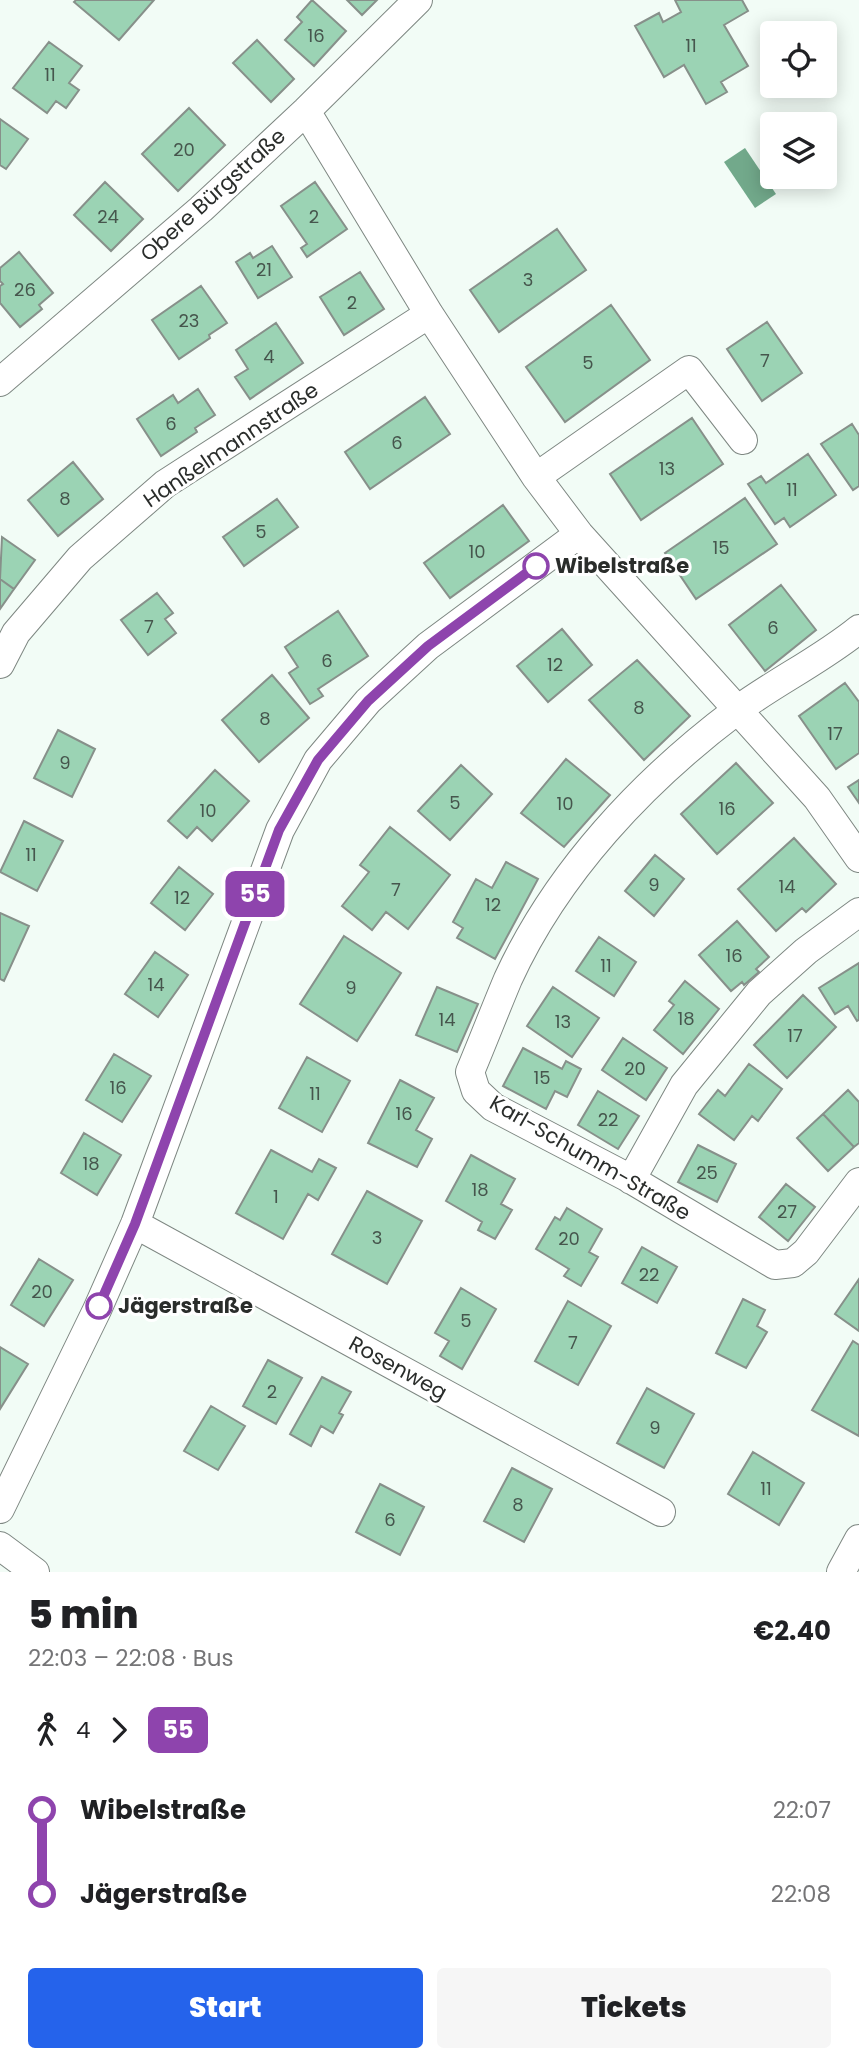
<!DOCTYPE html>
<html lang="en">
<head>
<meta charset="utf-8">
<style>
  :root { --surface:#fff; --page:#f6f6f6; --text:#202124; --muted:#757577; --accent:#2563eb }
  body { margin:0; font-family:Poppins,sans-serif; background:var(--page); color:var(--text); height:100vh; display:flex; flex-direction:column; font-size:26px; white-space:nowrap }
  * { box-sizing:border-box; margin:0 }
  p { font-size:23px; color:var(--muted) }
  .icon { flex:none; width:38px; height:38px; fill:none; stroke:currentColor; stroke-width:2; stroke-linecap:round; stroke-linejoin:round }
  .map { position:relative; height:1572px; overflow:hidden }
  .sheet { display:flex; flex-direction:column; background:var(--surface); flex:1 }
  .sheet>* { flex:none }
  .badge { padding:0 14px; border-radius:10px; font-size:24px; line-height:46px }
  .fabs { position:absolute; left:760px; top:21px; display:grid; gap:14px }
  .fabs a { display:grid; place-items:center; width:77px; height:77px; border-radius:7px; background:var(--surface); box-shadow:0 4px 18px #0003; font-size:35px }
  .map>.badge { position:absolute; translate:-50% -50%; box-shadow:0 0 0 4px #fff }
  .legs { display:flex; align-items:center; gap:10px; height:77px; padding:0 28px; font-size:23px }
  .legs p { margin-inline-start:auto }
  .overview { display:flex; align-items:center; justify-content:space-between; height:119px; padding:0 28px }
  h1 { font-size:38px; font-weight:800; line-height:52px }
  .cta { display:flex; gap:14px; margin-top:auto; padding:14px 28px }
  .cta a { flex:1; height:80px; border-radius:7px; background:var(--accent); color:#fff; font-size:28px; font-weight:800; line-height:80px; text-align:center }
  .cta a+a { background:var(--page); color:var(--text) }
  ul { padding:0 28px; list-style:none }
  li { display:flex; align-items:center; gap:24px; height:84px; font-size:26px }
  li i { display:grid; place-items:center; width:10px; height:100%; margin:0 9px; background:currentColor }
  li i::after { content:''; width:18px; height:18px; margin:-9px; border:5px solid; border-radius:50%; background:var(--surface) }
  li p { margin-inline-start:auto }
  li:first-child i { background:linear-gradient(#0000 50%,currentColor 0) }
  li:last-child i { background:linear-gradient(currentColor 50%,#0000 0) }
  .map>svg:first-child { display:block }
</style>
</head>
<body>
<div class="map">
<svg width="859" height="1572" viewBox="0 0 859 1572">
  <rect width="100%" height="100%" fill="#f2fcf6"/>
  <!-- water -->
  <path fill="#72a98b" d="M745,148L776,194L755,208L724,162Z"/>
  <!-- building -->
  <path fill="#9bd3b4" stroke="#87908a" stroke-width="2" d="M76,0H154L119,40L74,2Z
    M312,0L346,31L314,66L285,40L302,22L297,17Z
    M347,0H377L362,15Z
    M675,0H742L748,11L724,25L748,66L721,82L727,92L706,104L684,65L664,77L635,26L659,13L663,22L681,12Z
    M257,40L294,79L271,102L233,63Z
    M49,42L82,66L69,83L79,90L66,108L56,101L47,113L13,88Z
    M189,108L225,145L178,191L142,154Z
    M0,119L28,139L6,169L0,165Z
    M105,182L143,219L111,251L74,215Z
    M315,182L347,229L307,257L301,248L307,244L281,206Z
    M557,229L586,270L499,332L470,290Z
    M272,246L292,277L258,298L236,262L250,253L253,258Z
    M19,252L53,293L39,305L42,309L20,327L0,303V286L3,284L0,281V268Z
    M360,272L384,309L344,335L320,297Z
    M201,286L227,323L209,335L210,338L179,359L152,320Z
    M611,305L650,360L565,422L526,367Z
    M767,322L802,373L762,401L727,349Z
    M276,323L303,363L250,399L235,377L248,369L236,350Z
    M198,389L215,415L195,428L197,432L161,456L137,419L173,395L178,403Z
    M425,397L450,434L370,489L345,452Z
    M692,418L723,464L641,520L610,474Z
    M852,424L859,435V486L853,490L821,444Z
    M808,454L836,495L790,527L784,518L775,524L748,484L761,476L766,483Z
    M73,462L103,499L58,536L28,500Z
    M745,498L777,544L696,599L665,553Z
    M277,499L298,527L244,566L223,537Z
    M503,505L529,541L450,598L424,563Z
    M2,537L35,560L14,589L0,579Z
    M0,579L14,589L0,609Z
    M781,585L816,630L765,671L729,625Z
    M157,593L173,613L165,619L176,633L148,655L121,620Z
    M338,611L368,656L318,689L323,696L310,704L289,673L298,667L285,647Z
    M562,629L592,665L548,702L517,666Z
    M637,660L690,716L644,760L589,700Z
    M272,675L309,718L259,762L222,720Z
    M845,683L859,702V753L836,769L799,716Z
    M58,730L95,749L72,797L34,778Z
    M566,759L610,795L564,847L521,813Z
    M736,763L773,803L717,854L681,814Z
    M461,765L492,794L450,840L418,811Z
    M215,770L249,801L212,841L197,827L187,838L168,821Z
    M859,780V803L848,787Z
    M24,821L63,841L37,891L0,872Z
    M390,827L450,875L408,929L386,912L372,930L342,906L369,872L360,865Z
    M794,838L836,884L806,912L802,908L776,931L738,889Z
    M655,855L684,879L654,916L625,891Z
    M506,862L538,879L495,959L457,938L463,928L453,922L476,879L492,888Z
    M179,867L213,894L185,930L151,903Z
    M0,913L29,926L4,981L0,979Z
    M737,921L769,957L756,969L759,972L744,985L742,982L731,991L699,955Z
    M344,936L401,973L357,1041L300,1004Z
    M599,937L636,962L614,996L576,971Z
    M155,952L188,975L158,1017L125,994Z
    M859,963V1020L857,1021L848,1006L835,1014L819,988Z
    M685,981L719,1009L683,1054L654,1030L674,1005L669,1001Z
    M437,987L478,1004L457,1052L416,1035Z
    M553,987L599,1018L572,1057L527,1026Z
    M803,995L836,1027L787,1078L754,1045Z
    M623,1038L667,1068L646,1100L602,1070Z
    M523,1048L562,1069L566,1061L581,1069L567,1097L555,1091L546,1109L503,1086Z
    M114,1054L151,1076L122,1122L86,1100Z
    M307,1057L350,1081L322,1132L279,1108Z
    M749,1064L782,1089L758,1121L752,1116L734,1140L699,1114L718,1090L725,1096Z
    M400,1080L434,1098L416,1130L432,1139L417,1167L368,1143Z
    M848,1090L859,1102V1143L854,1147L823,1114Z
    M598,1091L639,1116L618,1149L578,1125Z
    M823,1114L854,1147L828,1171L797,1138Z
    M84,1133L121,1155L97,1195L61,1173Z
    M698,1145L736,1164L717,1202L678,1182Z
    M271,1150L312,1172L319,1159L336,1168L318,1200L308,1194L283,1239L236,1213Z
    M471,1155L515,1179L501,1204L512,1210L495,1239L478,1230L482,1222L446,1201Z
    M786,1184L815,1207L788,1241L759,1217Z
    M367,1191L422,1221L387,1284L332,1254Z
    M567,1208L602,1229L589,1252L598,1257L581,1286L564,1276L569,1269L536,1249L555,1217L560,1220Z
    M642,1247L677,1267L657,1303L622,1283Z
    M39,1259L73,1280L44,1326L11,1305Z
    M859,1279V1331L835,1314Z
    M461,1288L496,1309L462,1369L440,1356L449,1341L435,1333Z
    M743,1299L765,1310L757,1326L767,1332L746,1368L716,1353Z
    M568,1301L611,1326L578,1385L535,1361Z
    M853,1341L859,1345V1436L812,1410Z
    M0,1347L28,1364L0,1409Z
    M268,1360L302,1378L276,1424L243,1406Z
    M322,1377L351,1392L339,1413L343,1415L333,1433L321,1426L311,1446L290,1434Z
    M647,1388L694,1414L664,1468L617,1443Z
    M211,1406L245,1426L218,1470L184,1451Z
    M753,1452L804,1483L779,1525L728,1494Z
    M512,1468L552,1489L524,1542L484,1521Z
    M380,1484L424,1507L400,1555L356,1532Z"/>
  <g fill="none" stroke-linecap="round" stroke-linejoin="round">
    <defs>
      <path id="street" d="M306,111L429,314L536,477L579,534L817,798L859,858
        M0,382L201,209L306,111L418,0
        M536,477L689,370L743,440
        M859,629C821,660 775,682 736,711C643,781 557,872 508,979C495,1010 483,1041 470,1072L476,1091L493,1107L627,1177L775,1265L793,1263L806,1252L859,1182
        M0,664L16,633L80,558L165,484L429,314
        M631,1180L684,1085L759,993L806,951L859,912
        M135,1224L661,1512
        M0,1509L97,1310L135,1224L280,830L318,760L368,701L428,646L579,534
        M0,1546L35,1572
        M841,1572L859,1539"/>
    </defs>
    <!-- street casing -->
    <use href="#street" stroke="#7e8782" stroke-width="30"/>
    <!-- street -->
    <use href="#street" stroke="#fff" stroke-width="28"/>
  </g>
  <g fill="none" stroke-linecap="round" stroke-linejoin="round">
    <defs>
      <path id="line-1" d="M99,1306L135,1224L279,830L318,760L368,701L428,646L536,566"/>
    </defs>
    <!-- line-1 casing -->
    <use href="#line-1" stroke="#fff" stroke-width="16"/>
    <!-- line-1 -->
    <use href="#line-1" stroke="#8e44ad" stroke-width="10"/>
  </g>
  <!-- markers -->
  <g fill="#fff" stroke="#8e44ad" stroke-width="3.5">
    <circle cx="536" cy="566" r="12"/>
    <circle cx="99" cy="1306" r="12"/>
  </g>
  <g text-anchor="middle" stroke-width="6" stroke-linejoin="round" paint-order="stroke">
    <!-- number labels -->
    <g font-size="18" fill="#46564d">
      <text x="316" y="42">16</text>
      <text x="691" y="52">11</text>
      <text x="50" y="81">11</text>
      <text x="184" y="156">20</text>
      <text x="108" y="223">24</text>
      <text x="314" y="223">2</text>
      <text x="264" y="276">21</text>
      <text x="528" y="286">3</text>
      <text x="25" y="296">26</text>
      <text x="352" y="309">2</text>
      <text x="189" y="327">23</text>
      <text x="269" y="363">4</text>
      <text x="765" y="367">7</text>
      <text x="588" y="369">5</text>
      <text x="171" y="430">6</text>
      <text x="397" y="449">6</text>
      <text x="667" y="475">13</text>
      <text x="792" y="496">11</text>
      <text x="65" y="505">8</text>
      <text x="261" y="538">5</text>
      <text x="721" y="554">15</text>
      <text x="477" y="558">10</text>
      <text x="149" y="633">7</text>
      <text x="773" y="634">6</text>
      <text x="327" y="667">6</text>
      <text x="555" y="671">12</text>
      <text x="639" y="714">8</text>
      <text x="265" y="725">8</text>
      <text x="835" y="740">17</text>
      <text x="65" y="769">9</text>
      <text x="455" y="809">5</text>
      <text x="565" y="810">10</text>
      <text x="727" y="815">16</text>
      <text x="208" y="817">10</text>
      <text x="31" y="861">11</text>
      <text x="654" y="891">9</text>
      <text x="787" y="893">14</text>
      <text x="396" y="896">7</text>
      <text x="182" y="904">12</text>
      <text x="493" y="911">12</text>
      <text x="734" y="962">16</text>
      <text x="606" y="972">11</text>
      <text x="156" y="991">14</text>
      <text x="351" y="994">9</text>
      <text x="686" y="1025">18</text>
      <text x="447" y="1026">14</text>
      <text x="563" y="1028">13</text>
      <text x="795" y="1042">17</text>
      <text x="635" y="1075">20</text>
      <text x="542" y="1084">15</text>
      <text x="118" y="1094">16</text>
      <text x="315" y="1100">11</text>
      <text x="404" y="1120">16</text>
      <text x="608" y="1126">22</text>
      <text x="91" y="1170">18</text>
      <text x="707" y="1179">25</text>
      <text x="480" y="1196">18</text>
      <text x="276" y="1203">1</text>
      <text x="787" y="1218">27</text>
      <text x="377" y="1244">3</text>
      <text x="569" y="1245">20</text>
      <text x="649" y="1281">22</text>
      <text x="42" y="1298">20</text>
      <text x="466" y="1327">5</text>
      <text x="573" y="1349">7</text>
      <text x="272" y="1398">2</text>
      <text x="655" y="1434">9</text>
      <text x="766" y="1495">11</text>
      <text x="518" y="1511">8</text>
      <text x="390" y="1526">6</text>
    </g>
    <!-- street labels -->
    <g font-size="21" fill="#2a2d2b" stroke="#fff">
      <text transform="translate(213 195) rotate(-42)" y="7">Obere Bürgstraße</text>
      <text transform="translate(231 445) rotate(-34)" y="7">Hanßelmannstraße</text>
      <text transform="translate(590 1158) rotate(30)" y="7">Karl-Schumm-Straße</text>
      <text transform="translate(398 1368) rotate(29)" y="7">Rosenweg</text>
    </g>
    <!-- stop labels -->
    <g font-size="21" font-weight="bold" fill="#2a2d2b" stroke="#fff" text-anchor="start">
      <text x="555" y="573">Wibelstraße</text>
      <text x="118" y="1313">Jägerstraße</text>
    </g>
  </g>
</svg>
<div class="fabs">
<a><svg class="icon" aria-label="locate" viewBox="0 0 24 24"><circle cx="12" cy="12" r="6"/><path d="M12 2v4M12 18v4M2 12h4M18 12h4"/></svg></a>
<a><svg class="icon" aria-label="layers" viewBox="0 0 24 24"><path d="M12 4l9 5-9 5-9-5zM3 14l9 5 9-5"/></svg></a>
</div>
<b class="badge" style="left:255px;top:894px;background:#8e44ad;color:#fff">55</b>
</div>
<section class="sheet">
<div class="overview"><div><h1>5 min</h1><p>22:03 – 22:08 · Bus</p></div><b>€2.40</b></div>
<div class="legs"><svg class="icon" aria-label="walk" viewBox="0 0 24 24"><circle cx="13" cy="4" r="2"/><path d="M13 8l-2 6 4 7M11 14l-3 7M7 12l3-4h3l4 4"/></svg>4<svg class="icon" aria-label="forward" viewBox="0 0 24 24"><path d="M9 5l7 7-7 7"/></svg><b class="badge" style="background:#8e44ad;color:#fff">55</b></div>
<ul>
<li><i style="color:#8e44ad"></i><b>Wibelstraße</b><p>22:07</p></li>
<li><i style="color:#8e44ad"></i><b>Jägerstraße</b><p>22:08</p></li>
</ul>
<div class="cta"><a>Start</a><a>Tickets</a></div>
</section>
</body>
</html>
